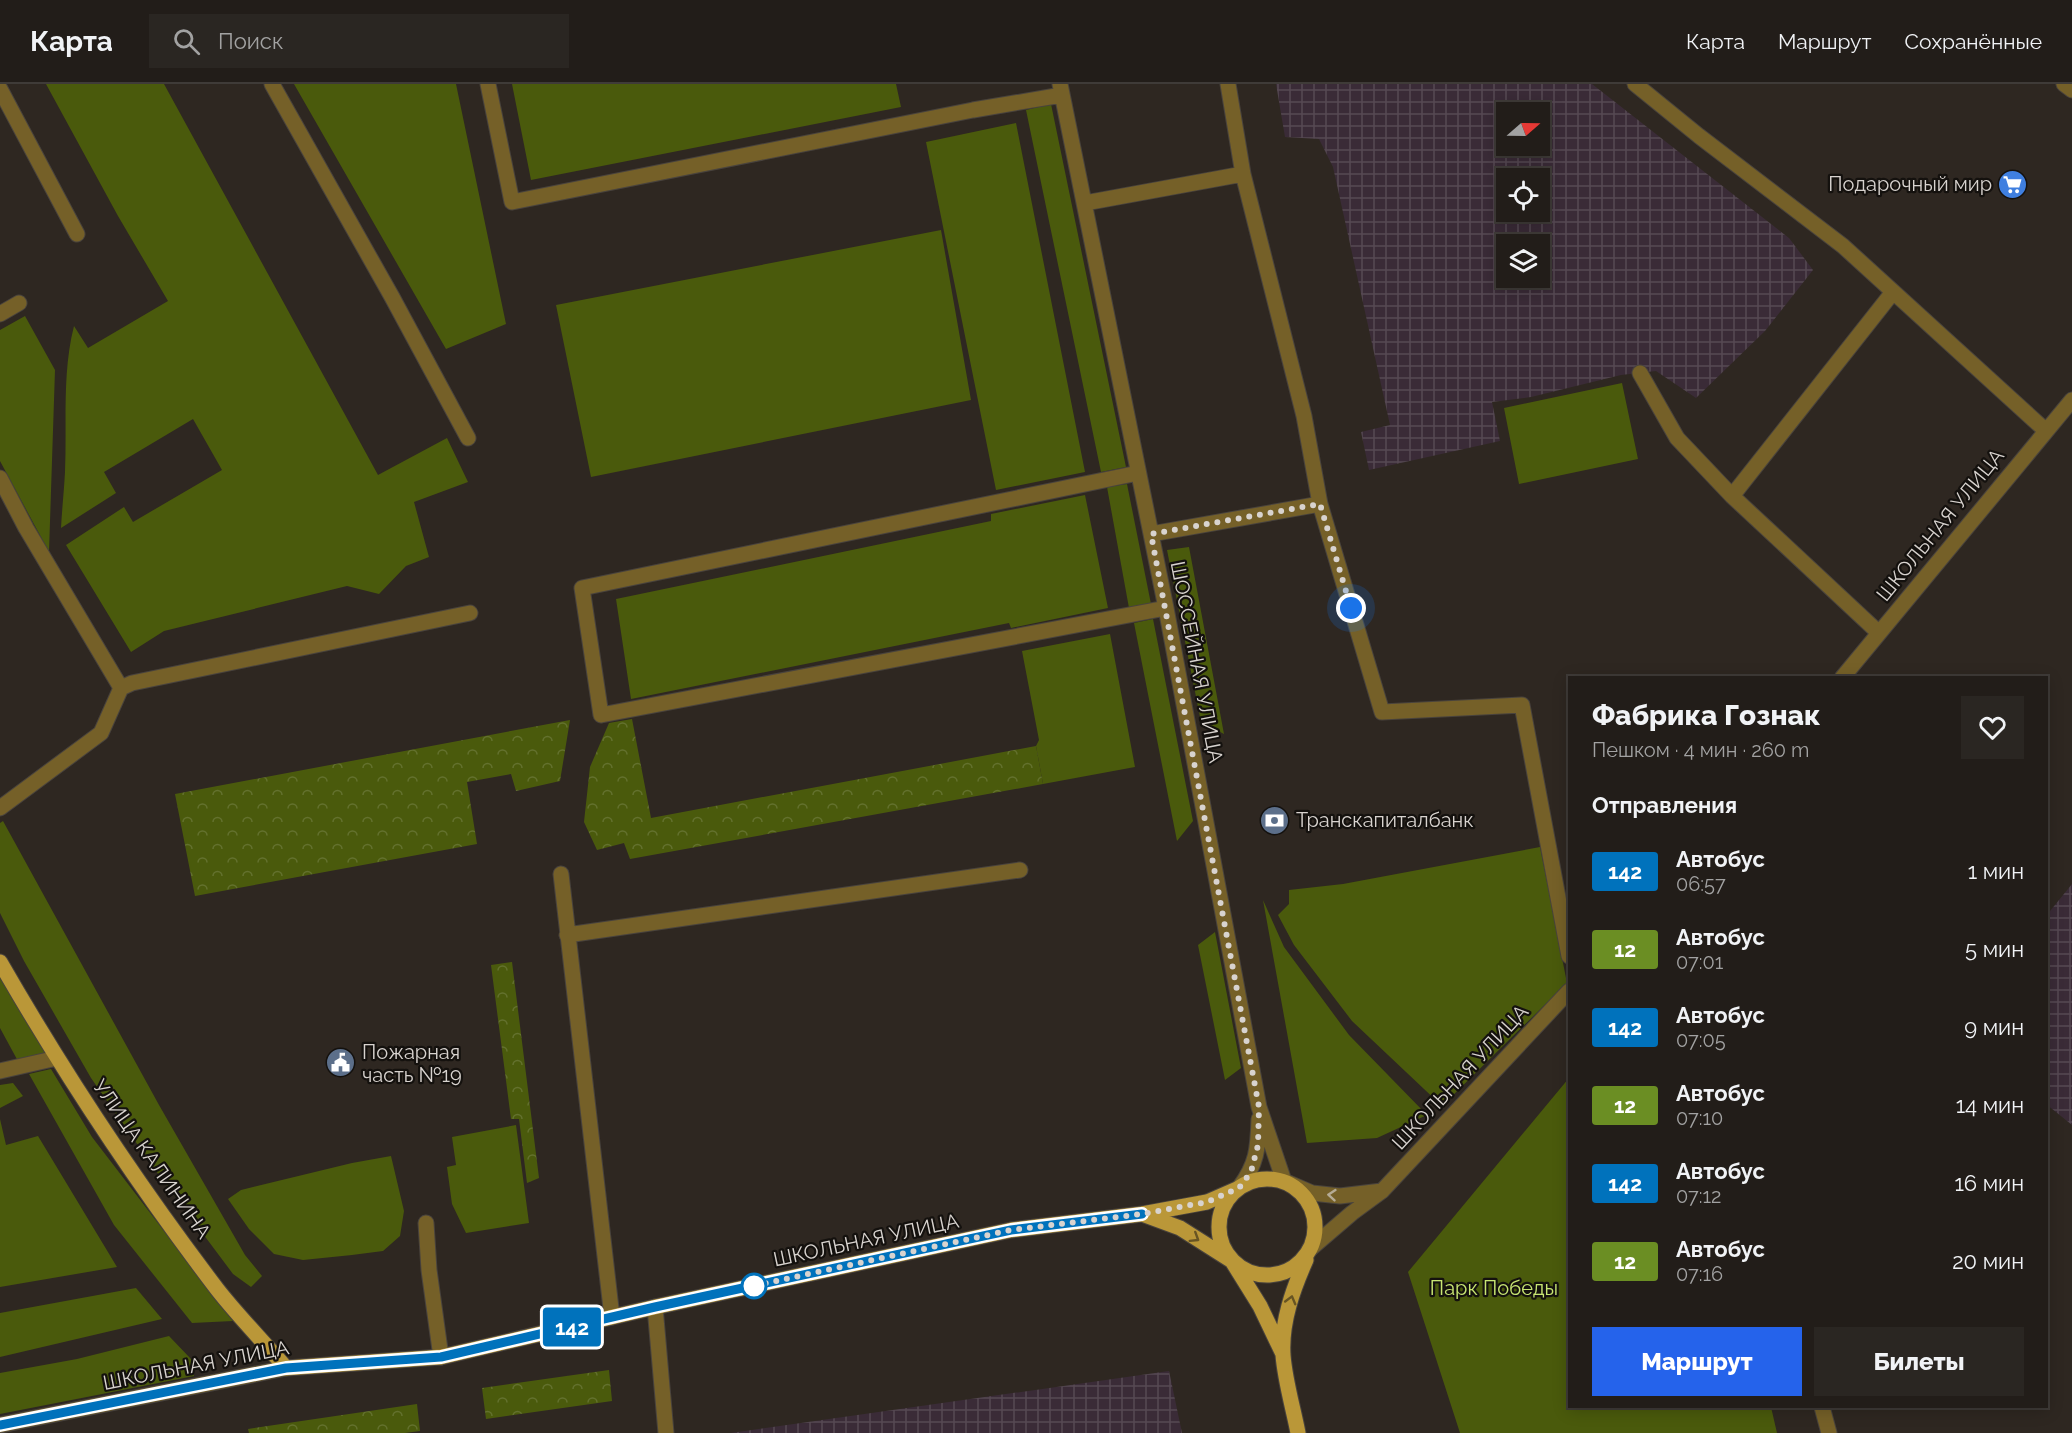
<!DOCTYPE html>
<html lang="ru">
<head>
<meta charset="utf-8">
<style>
  :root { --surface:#221d19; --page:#2a2622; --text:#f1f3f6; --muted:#a2a2a2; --line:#3f3b38; --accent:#2563eb }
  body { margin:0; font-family:Raleway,sans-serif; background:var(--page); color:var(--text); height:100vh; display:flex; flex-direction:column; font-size:22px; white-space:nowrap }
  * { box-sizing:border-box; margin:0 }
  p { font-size:20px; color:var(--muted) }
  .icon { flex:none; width:33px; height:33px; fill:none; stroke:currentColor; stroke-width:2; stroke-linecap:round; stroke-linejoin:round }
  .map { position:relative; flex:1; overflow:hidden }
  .panel { position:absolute; left:1568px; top:592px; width:480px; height:732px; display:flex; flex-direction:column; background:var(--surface); border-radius:0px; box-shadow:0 3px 15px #0003,0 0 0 2px var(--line) }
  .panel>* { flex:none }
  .badge { padding:0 12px; border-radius:4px; font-size:21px; line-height:39px }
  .needle { width:39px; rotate:70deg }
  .buttons { position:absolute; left:1496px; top:18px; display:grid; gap:12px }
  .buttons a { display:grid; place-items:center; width:54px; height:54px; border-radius:0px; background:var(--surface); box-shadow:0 3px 15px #0003,0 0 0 2px var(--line); font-size:30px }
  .you { position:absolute; width:30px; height:30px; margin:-15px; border:4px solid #fff; border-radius:50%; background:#1a73e8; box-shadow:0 0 0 9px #1a73e833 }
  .map>.badge { position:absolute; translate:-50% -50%; box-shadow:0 0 0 3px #fff }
  h2 { padding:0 24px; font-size:22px; line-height:54px }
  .round { display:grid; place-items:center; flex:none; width:63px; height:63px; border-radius:0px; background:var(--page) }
  .head { display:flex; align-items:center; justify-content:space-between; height:102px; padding:0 24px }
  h1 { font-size:28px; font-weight:800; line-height:45px }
  .action { display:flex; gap:12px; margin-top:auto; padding:12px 24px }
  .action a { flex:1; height:69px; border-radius:0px; background:var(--accent); color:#fff; font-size:24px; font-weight:800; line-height:69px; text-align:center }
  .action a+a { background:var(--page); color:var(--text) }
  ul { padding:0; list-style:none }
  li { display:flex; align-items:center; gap:18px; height:78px; padding:0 24px }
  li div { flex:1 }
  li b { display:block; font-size:22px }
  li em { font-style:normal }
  li .badge { min-width:66px; font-weight:700; text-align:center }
  header { display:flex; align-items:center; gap:36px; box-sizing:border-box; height:84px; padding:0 30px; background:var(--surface); border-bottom:2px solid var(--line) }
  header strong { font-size:28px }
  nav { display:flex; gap:33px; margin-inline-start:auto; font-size:21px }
  .search { width:420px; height:54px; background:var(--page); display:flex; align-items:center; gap:15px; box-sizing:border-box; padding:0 21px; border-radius:0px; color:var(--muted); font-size:22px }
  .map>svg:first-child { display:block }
</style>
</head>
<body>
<header>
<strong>Карта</strong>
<div class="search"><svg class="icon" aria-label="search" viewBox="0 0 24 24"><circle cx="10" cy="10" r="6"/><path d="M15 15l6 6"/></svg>Поиск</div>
<nav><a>Карта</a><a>Маршрут</a><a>Сохранённые</a></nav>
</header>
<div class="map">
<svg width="2072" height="1349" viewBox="0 0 2072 1349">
  <defs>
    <pattern id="industrial-grid" width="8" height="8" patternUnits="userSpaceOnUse" patternTransform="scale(1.5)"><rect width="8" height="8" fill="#3a2b37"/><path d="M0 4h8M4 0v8" fill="none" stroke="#564953"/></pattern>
    <pattern id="forest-crowns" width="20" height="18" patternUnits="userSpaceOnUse" patternTransform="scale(1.5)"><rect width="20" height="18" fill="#4a5a0c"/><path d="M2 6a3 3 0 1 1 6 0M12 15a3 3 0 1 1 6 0" fill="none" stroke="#63712e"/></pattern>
  </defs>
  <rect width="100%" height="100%" fill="#2e2721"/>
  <!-- industrial -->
  <path fill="url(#industrial-grid)" fill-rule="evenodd" d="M1276,0H1592L1789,154L1813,186L1765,247L1696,314L1656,287L1621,291L1531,313L1492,318L1500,357L1369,386L1361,348L1390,341L1333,83L1319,55L1285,53ZM1506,28H1539V62H1506ZM1506,94H1539V128H1506ZM1506,160H1539V194H1506Z
    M2072,800V1041L2046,1020V832Z
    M1169,1287L1182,1349H731Z"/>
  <!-- green -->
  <path fill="#4a5a0c" d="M46,0H164L378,391L447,354L468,398L414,418L429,473L406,482L379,510L347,502L164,547L131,568L66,461L124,423L133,438L222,386L193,335L104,388L116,409L61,444C62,425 64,407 65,388C67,339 62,289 74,242L88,264L168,217L118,132Z
    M294,0H456L506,240L446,265Z
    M512,0H896L901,23L531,96Z
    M1051,20L1126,383L1101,388L1026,26Z
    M1016,39L1085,388L996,406L926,58Z
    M941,146L971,316L591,393L556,221Z
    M25,232L55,286L49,468L0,377V246Z
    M1622,299L1638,375L1519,400L1504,324Z
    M1127,400L1151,520L1129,524L1107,403Z
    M1085,411L1108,524L1011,544L1009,539L631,615L616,515L991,437V430Z
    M1189,463L1224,650L1201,638L1167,466Z
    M1153,535L1193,737L1177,757L1134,539Z
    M1110,550L1135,683L1043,700L1036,662L1039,656L1022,567Z
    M3,737L159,1021L245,1171L262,1192L251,1203L233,1190L156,1087L91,994L24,877L0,829V739Z
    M1540,763L1567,899L1442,1022L1352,937L1294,861L1278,831L1289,820V806L1343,800Z
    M1263,816L1284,863L1349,951L1427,1031L1377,1054L1307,1059Z
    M1215,848L1241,984L1225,996L1198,861Z
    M0,886L50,973L19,979L0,944Z
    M51,985L92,1053L233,1237L192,1239L114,1141L29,990Z
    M1569,994V1323H1771L1777,1349H1460L1408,1188Z
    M13,999L23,1012L0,1024V1001Z
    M0,1035L6,1061L38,1052L117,1183L0,1203Z
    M516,1041L529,1139L466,1149L452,1120L447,1083L456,1081L452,1053Z
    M391,1072L404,1127L400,1152L383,1167L352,1171L303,1176L274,1170L249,1145L228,1115L241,1106L352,1079Z
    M136,1204L162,1235L0,1273V1229Z
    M169,1252L191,1275L194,1292L0,1330V1289L77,1275Z"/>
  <!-- forest -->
  <path fill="url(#forest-crowns)" d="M632,635L651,734L1036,662L1043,700L630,775L624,759L597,766L584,738L590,683L609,639Z
    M570,636L560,697L516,707L511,690L467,698L477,760L195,812L175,710Z
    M512,878L539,1094L527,1099L519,1035H511L491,881Z
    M609,1286L612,1317L486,1335L482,1304Z
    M417,1320L420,1347L405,1349H249L248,1345Z"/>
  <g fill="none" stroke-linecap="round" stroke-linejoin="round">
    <defs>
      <path id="minor" d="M272,0L392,213L468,354
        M488,0L512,118L973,26L1062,11
        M1060,0L1166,524L1259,1023L1284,1097L1312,1109L1340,1112L1382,1107
        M1635,0L1699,52L1843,162L2045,346
        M2064,0L2072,6
        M0,5L77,150
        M1243,90L1304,332L1320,420
        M1085,119L1243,90L1228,0
        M0,230L19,219
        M1640,289L1677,354L1732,412
        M1138,389L582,504L601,631L1166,524
        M0,394L26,444L121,604
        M1151,450L1320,420L1382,628L1522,621L1569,872
        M1879,549L1732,412L1893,208
        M1842,594L2072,316
        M0,724L101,649L121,604L132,599L470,529
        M561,790L612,1233
        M567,851L1020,786
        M0,987L57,974
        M1239,1104C1257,1080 1258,1065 1259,1035
        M426,1139L429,1186L441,1273
        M1310,1165L1352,1129L1382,1107L1569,907
        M655,1223L666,1349
        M1822,1323L1829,1349
        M0,1341L286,1284"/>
      <path id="major" d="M0,878C65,991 138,1101 217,1205C238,1232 263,1257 286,1284L441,1273L655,1223L1011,1146L1142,1130L1207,1118L1239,1104
        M1219 1143a48 48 0 1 1 96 0a48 48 0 1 1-96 0Z
        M1142,1130L1180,1144L1232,1177L1260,1222L1283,1270
        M1298,1349C1293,1323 1285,1297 1283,1271C1281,1238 1293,1205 1306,1176"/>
    </defs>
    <!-- minor casing -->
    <use href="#minor" stroke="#49433d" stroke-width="17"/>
    <!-- major casing -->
    <use href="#major" stroke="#49433d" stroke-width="17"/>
    <!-- minor -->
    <use href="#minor" stroke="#756028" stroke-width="15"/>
    <!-- major -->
    <use href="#major" stroke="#ba9738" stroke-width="15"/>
  </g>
  <!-- one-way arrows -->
  <defs><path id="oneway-chevron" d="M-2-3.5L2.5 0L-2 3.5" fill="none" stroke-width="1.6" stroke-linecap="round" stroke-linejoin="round" transform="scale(1.5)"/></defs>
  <use stroke="#b5ab95" href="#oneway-chevron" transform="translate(1332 1111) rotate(-175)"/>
  <g stroke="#675423">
    <use href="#oneway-chevron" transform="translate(1195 1154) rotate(32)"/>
    <use href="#oneway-chevron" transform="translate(1291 1216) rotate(-75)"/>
  </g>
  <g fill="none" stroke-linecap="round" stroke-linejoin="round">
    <defs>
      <path id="line" d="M0,1341L286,1284L441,1273L655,1223L1011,1146L1142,1130"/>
    </defs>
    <!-- line casing -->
    <use href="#line" stroke="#fff" stroke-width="14"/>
    <!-- line -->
    <use href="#line" stroke="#0072bc" stroke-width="9"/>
    <!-- walk -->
    <path stroke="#d8d3cf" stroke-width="6" stroke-dasharray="0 10.8" d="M754,1202L744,1204L1011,1146L1142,1130L1207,1118L1239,1104L1251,1088L1258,1061L1259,1023L1151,450L1320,420L1351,524"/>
  </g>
  <!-- icons -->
  <defs>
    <symbol id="supermarket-disc" viewBox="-11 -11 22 22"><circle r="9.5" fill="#3f7fe0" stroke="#14110e"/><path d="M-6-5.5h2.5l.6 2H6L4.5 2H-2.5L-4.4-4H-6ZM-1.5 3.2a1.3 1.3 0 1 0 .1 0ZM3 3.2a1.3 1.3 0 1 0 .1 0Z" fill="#fff"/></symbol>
    <symbol id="bank-disc" viewBox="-11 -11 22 22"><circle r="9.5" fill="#5c6f8a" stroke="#14110e"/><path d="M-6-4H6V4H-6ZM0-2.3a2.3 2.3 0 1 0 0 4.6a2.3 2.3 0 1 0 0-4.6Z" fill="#fff"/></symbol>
    <symbol id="civic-disc" viewBox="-11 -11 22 22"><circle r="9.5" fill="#5c6f8a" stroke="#14110e"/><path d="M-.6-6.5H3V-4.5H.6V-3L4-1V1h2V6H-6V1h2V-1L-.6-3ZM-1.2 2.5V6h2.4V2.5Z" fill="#fff"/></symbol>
  </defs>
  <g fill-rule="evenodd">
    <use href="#supermarket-disc" x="1996" y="84" width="33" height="33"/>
    <use href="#bank-disc" x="1258" y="720" width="33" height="33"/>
    <use href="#civic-disc" x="324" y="962" width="33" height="33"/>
  </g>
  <!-- markers -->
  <circle fill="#fff" stroke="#0072bc" stroke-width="3" cx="754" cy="1202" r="12"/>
  <g text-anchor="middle" stroke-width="4.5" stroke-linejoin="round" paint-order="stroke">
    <!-- poi labels -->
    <g font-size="20" fill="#d8d3cf" stroke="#14110e" text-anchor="start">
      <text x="1992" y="107" text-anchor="end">Подарочный мир</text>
      <text x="1296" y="743">Транскапиталбанк</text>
      <text x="362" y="975">Пожарная<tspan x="362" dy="23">часть №19</tspan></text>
    </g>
    <!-- street labels -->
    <g font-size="20" fill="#d8d3cf" stroke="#14110e">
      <text transform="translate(1940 441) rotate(-51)" y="7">ШКОЛЬНАЯ УЛИЦА</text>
      <text transform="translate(1197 578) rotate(79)" y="7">ШОССЕЙНАЯ УЛИЦА</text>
      <text transform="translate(1460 993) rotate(-47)" y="7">ШКОЛЬНАЯ УЛИЦА</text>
      <text transform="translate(152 1075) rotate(55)" y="7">УЛИЦА КАЛИНИНА</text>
      <text transform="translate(866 1156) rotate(-12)" y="7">ШКОЛЬНАЯ УЛИЦА</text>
      <text transform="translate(196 1281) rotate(-11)" y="7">ШКОЛЬНАЯ УЛИЦА</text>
    </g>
    <!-- park labels -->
    <g font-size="20" fill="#c8e673" stroke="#14110e">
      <text x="1494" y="1211">Парк Победы</text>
    </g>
  </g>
</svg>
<div class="buttons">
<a><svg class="needle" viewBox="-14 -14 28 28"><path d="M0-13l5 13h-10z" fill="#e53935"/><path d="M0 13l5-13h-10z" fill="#a2a2a2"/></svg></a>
<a><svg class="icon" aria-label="locate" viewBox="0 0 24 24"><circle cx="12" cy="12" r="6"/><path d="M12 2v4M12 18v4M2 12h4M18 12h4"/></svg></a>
<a><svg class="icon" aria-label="layers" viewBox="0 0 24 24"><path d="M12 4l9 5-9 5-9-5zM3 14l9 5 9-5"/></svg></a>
</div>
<div class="you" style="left:1351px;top:524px"></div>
<b class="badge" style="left:572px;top:1243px;background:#0072bc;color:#fff">142</b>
<section class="panel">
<div class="head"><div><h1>Фабрика Гознак</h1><p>Пешком · 4 мин · 260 m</p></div><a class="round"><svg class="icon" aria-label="heart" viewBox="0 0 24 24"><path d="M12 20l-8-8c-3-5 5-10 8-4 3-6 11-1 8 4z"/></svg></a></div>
<h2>Отправления</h2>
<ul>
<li><span class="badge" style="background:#0072bc;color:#fff">142</span><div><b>Автобус</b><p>06:57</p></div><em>1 мин</em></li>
<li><span class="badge" style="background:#6b8e23;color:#fff">12</span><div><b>Автобус</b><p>07:01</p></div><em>5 мин</em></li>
<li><span class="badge" style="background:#0072bc;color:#fff">142</span><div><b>Автобус</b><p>07:05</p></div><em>9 мин</em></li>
<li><span class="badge" style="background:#6b8e23;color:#fff">12</span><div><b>Автобус</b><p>07:10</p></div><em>14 мин</em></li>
<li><span class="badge" style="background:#0072bc;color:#fff">142</span><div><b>Автобус</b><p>07:12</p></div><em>16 мин</em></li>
<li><span class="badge" style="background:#6b8e23;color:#fff">12</span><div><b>Автобус</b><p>07:16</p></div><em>20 мин</em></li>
</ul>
<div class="action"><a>Маршрут</a><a>Билеты</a></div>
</section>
</div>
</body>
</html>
